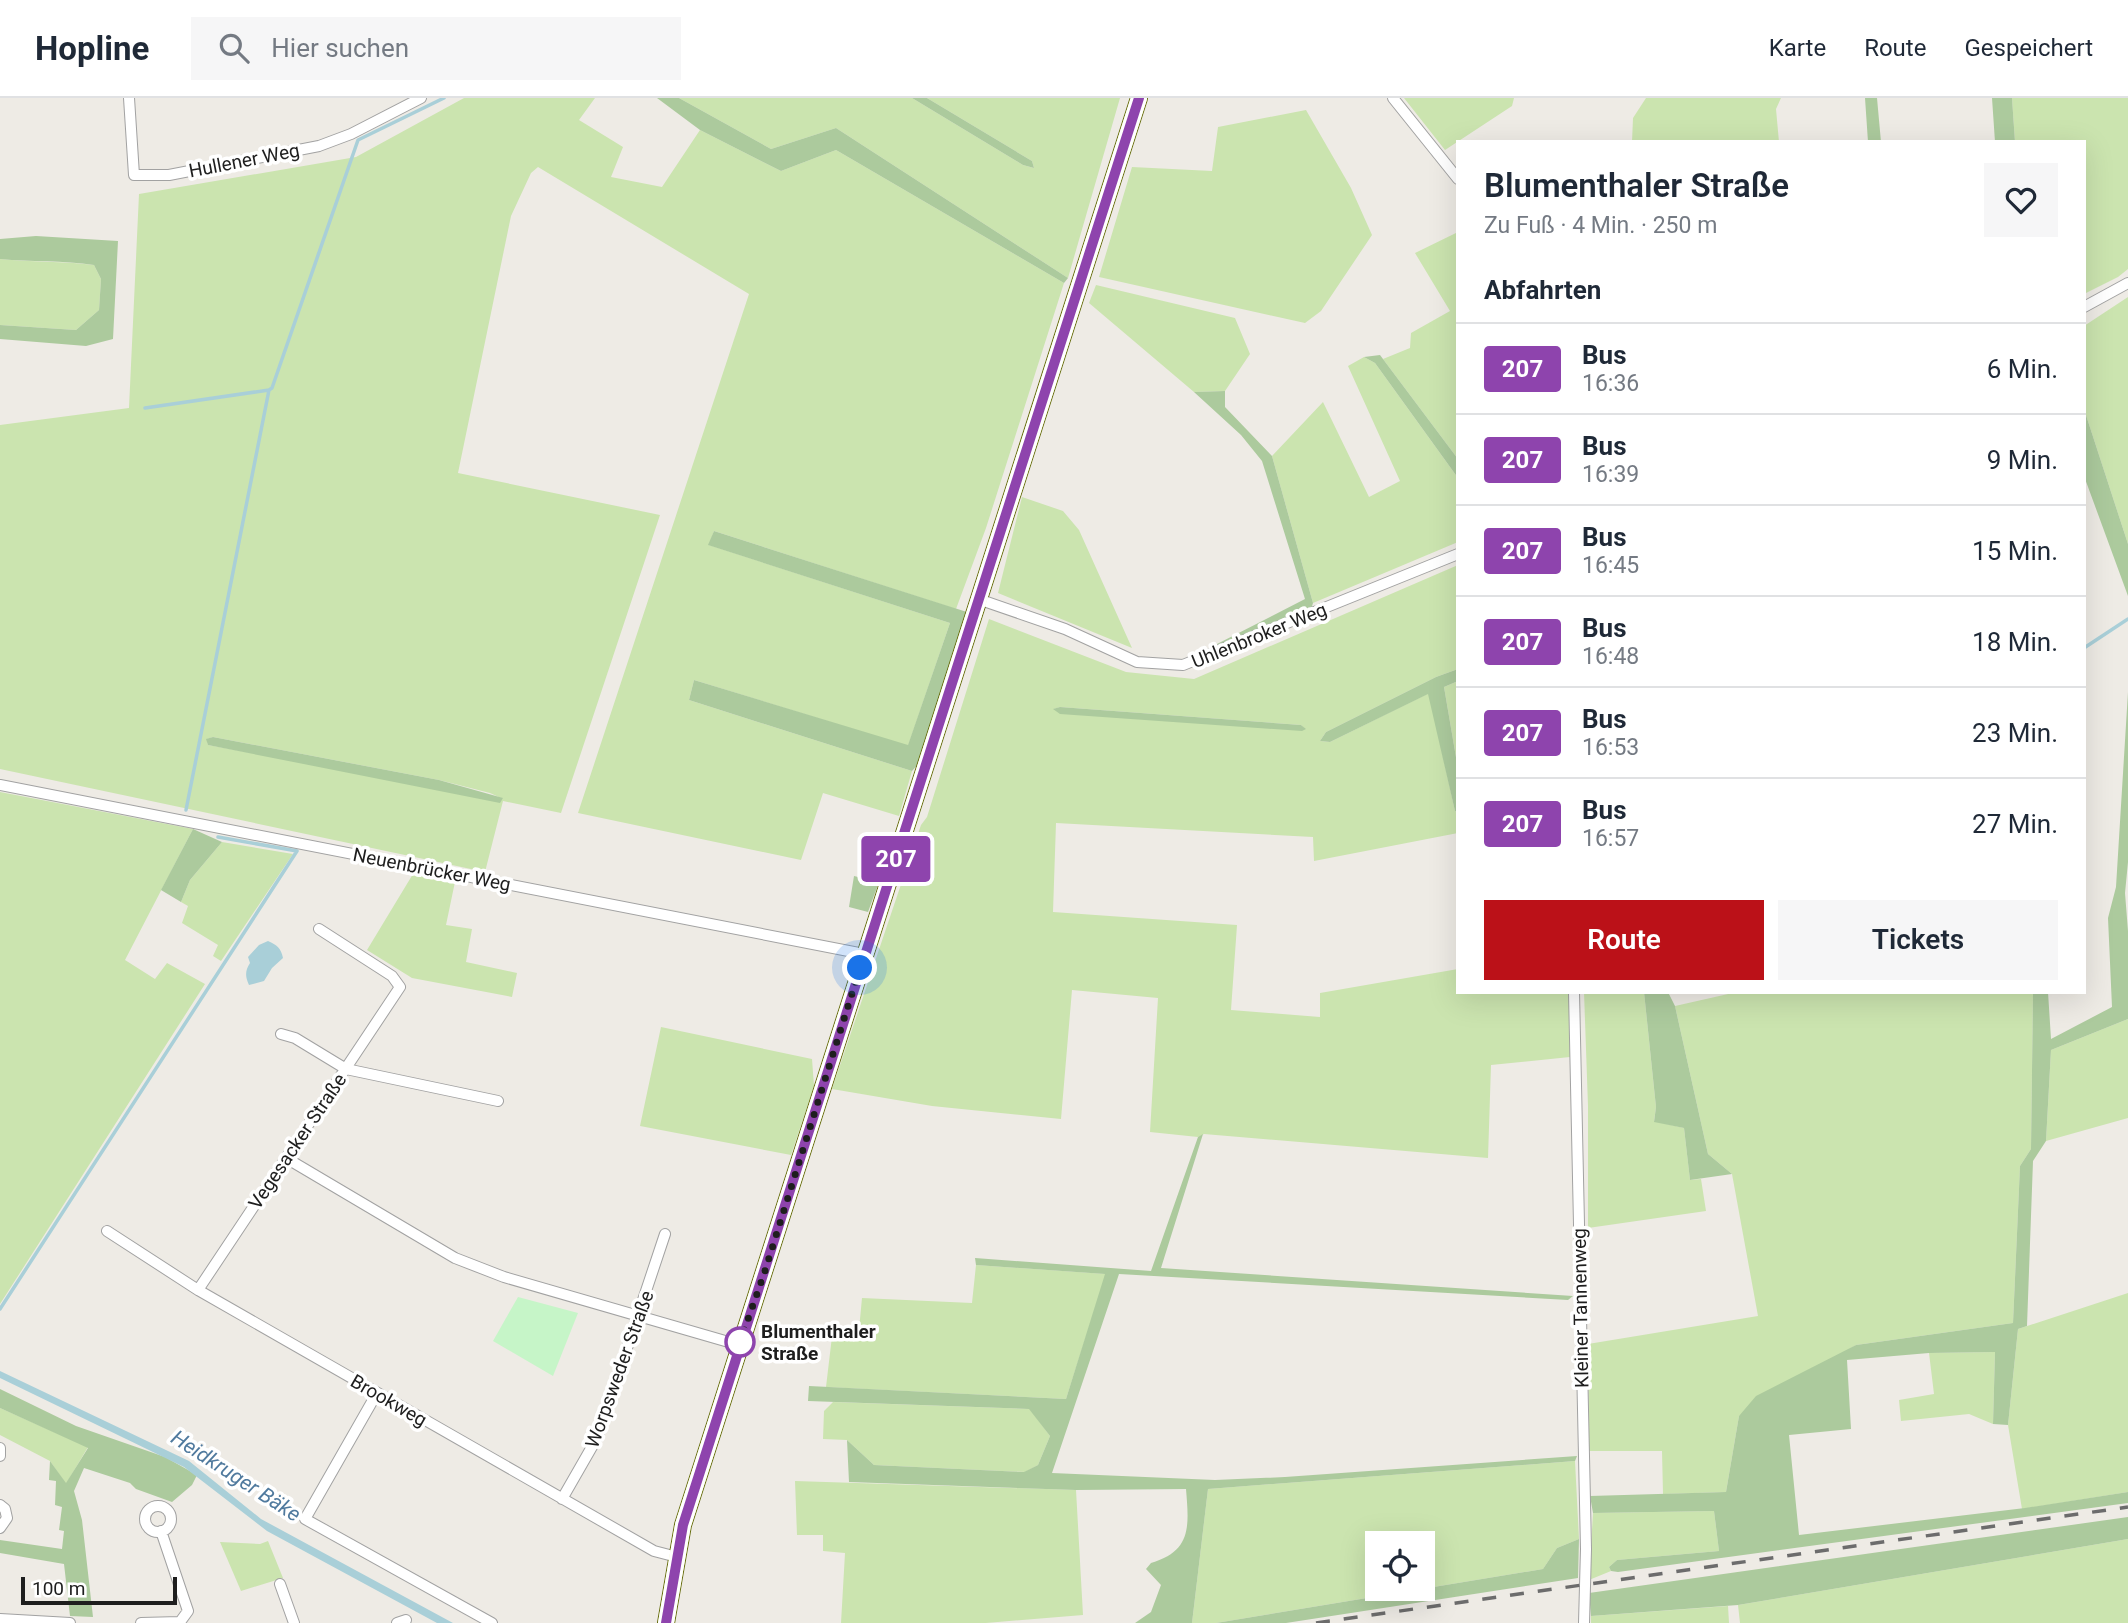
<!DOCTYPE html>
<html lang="de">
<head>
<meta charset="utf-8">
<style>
  :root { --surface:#fff; --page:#f6f6f7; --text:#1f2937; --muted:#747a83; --line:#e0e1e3; --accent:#bb1118 }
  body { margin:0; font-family:Roboto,sans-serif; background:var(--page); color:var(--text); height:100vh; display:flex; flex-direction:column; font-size:26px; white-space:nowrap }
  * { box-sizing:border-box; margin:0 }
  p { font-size:23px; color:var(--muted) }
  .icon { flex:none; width:38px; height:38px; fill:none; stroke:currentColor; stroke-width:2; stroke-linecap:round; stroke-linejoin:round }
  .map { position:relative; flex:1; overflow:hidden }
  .side { position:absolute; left:1456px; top:42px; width:630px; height:854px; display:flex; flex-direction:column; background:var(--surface); border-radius:0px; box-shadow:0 7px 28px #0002 }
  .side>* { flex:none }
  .badge { padding:0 14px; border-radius:5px; font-size:24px; line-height:46px }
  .tools { position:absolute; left:1365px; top:1433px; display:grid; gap:14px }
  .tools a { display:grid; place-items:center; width:70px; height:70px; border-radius:0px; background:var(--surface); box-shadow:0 7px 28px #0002; font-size:35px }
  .scale { position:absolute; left:21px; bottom:18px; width:156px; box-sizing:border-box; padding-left:7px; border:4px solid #1e1e1e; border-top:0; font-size:19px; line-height:24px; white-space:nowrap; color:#1e1e1e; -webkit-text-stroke:5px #fff; paint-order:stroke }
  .you { position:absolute; width:35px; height:35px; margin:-18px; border:5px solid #fff; border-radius:50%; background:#1a73e8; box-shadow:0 0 0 10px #1a73e833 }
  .map>.badge { position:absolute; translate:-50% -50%; box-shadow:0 0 0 4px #fff }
  h2 { padding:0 28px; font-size:26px; line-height:63px }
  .round { display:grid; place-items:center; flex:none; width:74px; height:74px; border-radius:0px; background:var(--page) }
  .headline { display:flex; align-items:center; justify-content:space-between; height:119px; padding:0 28px }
  h1 { font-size:33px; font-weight:600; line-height:52px }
  .button { display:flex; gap:14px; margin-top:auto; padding:14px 28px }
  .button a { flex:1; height:80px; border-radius:0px; background:var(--accent); color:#fff; font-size:28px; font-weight:600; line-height:80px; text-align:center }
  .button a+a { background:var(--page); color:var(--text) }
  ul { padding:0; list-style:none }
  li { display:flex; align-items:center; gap:21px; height:91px; padding:0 28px; border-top:2px solid var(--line) }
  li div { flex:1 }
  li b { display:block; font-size:26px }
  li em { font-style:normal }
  li .badge { min-width:77px; font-weight:700; text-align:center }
  header { display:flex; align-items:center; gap:42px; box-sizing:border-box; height:98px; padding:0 35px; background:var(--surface); border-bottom:2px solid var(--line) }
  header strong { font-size:33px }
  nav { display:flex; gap:38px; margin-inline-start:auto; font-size:24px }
  .search { width:490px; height:63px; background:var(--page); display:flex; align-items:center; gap:18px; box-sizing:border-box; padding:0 24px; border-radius:0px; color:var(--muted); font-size:26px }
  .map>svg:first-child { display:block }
</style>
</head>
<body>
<header>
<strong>Hopline</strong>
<div class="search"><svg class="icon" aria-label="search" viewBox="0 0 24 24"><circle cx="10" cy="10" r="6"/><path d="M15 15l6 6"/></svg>Hier suchen</div>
<nav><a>Karte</a><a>Route</a><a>Gespeichert</a></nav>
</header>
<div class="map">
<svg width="2128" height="1525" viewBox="0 0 2128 1525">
  <rect width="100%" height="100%" fill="#eeebe5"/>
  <!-- grass -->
  <path fill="#cbe4af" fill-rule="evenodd" d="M464,0H595L579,22L623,49L611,79L662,89L700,32L781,73L836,52L1064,185L986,430L956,511L714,433L709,447L950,525L908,648L694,582L689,602L912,673L899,718L823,695L801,762L578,715L749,196L538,69L531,75L511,118L458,375L660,417L561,715L503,703L485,774L0,671V327L129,310L139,96L356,59ZM213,639L439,682L490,695L503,701L208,647L207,641Z
    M679,0H912L1023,67L1034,70L1032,63L927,0H1120L1068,180L836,30L771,51Z
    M1404,0H1514L1512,8L1445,52Z
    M1646,0H1781L1776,11L1779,44H1632L1633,20Z
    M2012,0H2128V171L2118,179L2084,196V44H2015Z
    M1306,12L1351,90L1372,137L1321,213L1305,225L1099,179L1132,69L1212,73L1218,29Z
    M1458,134V361L1383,261L1410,250L1411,235L1450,213L1415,155Z
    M0,161C31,164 63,163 94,167L101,181L99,212L76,232L0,227Z
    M1096,187L1235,220L1250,256L1225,293L1194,294L1089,205Z
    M2128,199V446L2084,311V228Z
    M1364,259L1375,265L1458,380V444L1313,505L1272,358L1323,304L1369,399L1400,383L1348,268Z
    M1022,399L1063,413L1079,432L1132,550L998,495Z
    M1458,467V571L1436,579L1326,634L1320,643L1330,644L1429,595L1455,713L1458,714V735L1314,763L1313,739L1056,725L1053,814L1237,827L1231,912L1320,919V895L1458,871V894H1569L1570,959L1491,967L1488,1060L1204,1036L1198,1039L1150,1034L1158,900L1072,892L1061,1021L932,1008L832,991L921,727L927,719L989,521L1126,574L1194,581ZM1060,609L1301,627L1305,631L1054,611Z
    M1458,583V671L1444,589Z
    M0,694L193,731L125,862L155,881L167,865L205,886L0,1206Z
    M222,744L293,756L221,863L213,858L218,847L182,825L188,808L181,804L190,782Z
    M416,771L456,779L446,827L472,831L466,864L517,875L512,899L412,880L367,852Z
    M1584,894H1644L1656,1009L1654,1023L1684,1030L1690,1082L1701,1081L1706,1113L1588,1130V1008Z
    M1737,894H2033L2031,1051L2020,1068L2013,1225L1856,1247L1739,1318L1726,1394L1663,1396L1662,1353H1589L1588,1246L1758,1218L1732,1076L1708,1056L1675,908Z
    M2128,921V1020L2046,1043L2051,952Z
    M661,929L812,961L814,988L791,1057L640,1028Z
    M976,1167L1106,1176L1066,1301L826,1289L833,1230L859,1232L862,1200L972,1205Z
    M2128,1195V1394L2022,1411L2008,1327L2018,1231Z
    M1995,1254L1993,1326L1969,1316L1901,1323L1899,1302L1934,1296L1929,1255Z
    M833,1304L1030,1311L1050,1338L1038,1367L1025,1374L874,1367L847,1342L823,1341L824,1313Z
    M0,1310L88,1349L66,1386L50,1363L0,1337Z
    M1575,1363L1579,1441L1557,1450L1543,1471L1216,1525H1192L1208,1391ZM1377,1446H1423V1491H1377Z
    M795,1383L1076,1392L1083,1517L986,1525H841L845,1455L823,1453V1437H797Z
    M1714,1413L1719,1453L1617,1462L1609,1469L1611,1473L1589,1482L1593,1415Z
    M2128,1441V1525H1740L1738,1507Z
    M268,1443L283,1480L241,1493L220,1444L260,1446Z
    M1728,1508L1729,1525H1591V1518Z"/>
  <!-- forest -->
  <path fill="#acca9d" d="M657,0H679L771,51L836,30L1068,180L1064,185L836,52L781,73L700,32Z
    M912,0H927L1032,63L1034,70L1023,67Z
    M1865,0H1877L1881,44H1868Z
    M1992,0H2012L2015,44H1995Z
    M36,138L118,143L113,241L86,248L0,241V227L76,232L99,212L101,181L94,167C63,162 31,164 0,161V141Z
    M1380,257L1458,361V380L1375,265L1364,259Z
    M1225,293V309L1272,358L1313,505L1310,515L1218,549L1217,546L1305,501L1262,363L1241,337L1194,294Z
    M2084,311L2128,446V498L2084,378Z
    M714,433L970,515L921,663L912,673L689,602L694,582L908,647L950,525L708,447Z
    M1458,571V583L1444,589L1458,671V714L1455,713L1428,596L1330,644L1320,643L1326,634L1436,579Z
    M2128,594V764L2125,795L2128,833V921L2051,952L2046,1043L2033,1063L2027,1228L2018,1231L2008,1327L1993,1326L1995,1254L1929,1255L1847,1262L1851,1331L1789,1337L1799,1437L2025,1410L2128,1394V1405L1618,1474L1611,1473L1609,1469L1617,1462L1719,1453L1714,1413L1593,1415L1590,1398L1726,1394L1739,1318L1756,1298L1856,1247L2013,1225L2020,1068L2031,1051L2033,894H2048L2051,941L2112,909L2108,820L2116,789Z
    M1060,609L1301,627L1306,631L1302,633L1060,616L1053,611Z
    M213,639L439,682L503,700L500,705L223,650L208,647L206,641Z
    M193,731L222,744L190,782L181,804L161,792Z
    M854,778L879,784L868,814L849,809Z
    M1644,894H1668L1675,908L1708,1056L1732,1076L1690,1082L1684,1030L1654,1024L1656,1009Z
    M1203,1036L1161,1170L1573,1198L1568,1202L1119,1176L1052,1375L1215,1382L1285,1379L1577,1358L1575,1363L1208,1391L1192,1525H1135L1151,1514L1161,1487L1146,1471L1151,1465C1192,1453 1189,1428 1186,1391L1076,1392L849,1384L847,1342L874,1367L1024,1374L1038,1367L1050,1338L1029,1311L808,1303L809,1288L1066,1301L1105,1176L976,1167L975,1160L1151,1173L1198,1039Z
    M0,1291L76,1328L165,1359L197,1377L192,1387L172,1404L136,1391L130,1385L84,1370L74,1393L82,1422L93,1519L70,1518L64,1466L0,1455V1442L62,1451L64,1433L59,1432L62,1409L55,1407L56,1383L49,1382L50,1363L66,1385L88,1350L0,1310Z
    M2128,1419V1441L1738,1507L1591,1518L1589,1495Z
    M1579,1441L1578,1480L1286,1525H1216L1543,1471L1557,1450Z"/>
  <!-- park -->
  <path fill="#c6f5c8" d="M518,1199L578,1215L553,1278L493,1243Z"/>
  <!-- water -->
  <path fill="#a9cfd8" d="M268,843C277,847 281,850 283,860L272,870L264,883L249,887C245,878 245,873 250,865L248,859L259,847Z
    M0,1273L189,1363L261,1421L453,1525H437L267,1433L184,1369L0,1280Z"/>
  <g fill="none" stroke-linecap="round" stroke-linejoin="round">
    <!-- stream -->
    <path stroke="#a9cfd8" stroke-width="3.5" d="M145,310L269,292L272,290L358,42L444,0
      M2084,550L2128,521
      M186,712L269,292
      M0,1211L297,753L218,739"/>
    <defs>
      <path id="street" d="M129,0L134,77H169L319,48L351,36L421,0
        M1393,0L1458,81
        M2084,209L2128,185
        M978,501L1065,531L1137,564L1183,567L1458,456
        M0,687L864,856
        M1574,894L1586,1451L1584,1525
        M281,936L295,940L346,971L498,1003
        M286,1060L455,1160L504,1179L739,1247
        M107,1133L198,1192L654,1453L677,1459
        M198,1192L400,889L392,878L319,831
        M377,1295L305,1421L492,1525
        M0,1350V1358
        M562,1401L597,1340L665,1136
        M0,1407L5,1411L7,1420L0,1430
        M145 1421a13 13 0 1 1 26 0a13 13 0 1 1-26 0Z
        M280,1486L294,1525
        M0,1521L70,1525
        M141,1525L180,1524L188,1513L161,1433
        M397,1525L406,1522"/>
      <path id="secondary" d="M666,1525L683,1427L1139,0"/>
    </defs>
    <!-- street casing -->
    <use href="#street" stroke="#a2a2a2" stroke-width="12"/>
    <!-- secondary casing -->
    <use href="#secondary" stroke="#656c0e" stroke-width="18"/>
    <!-- street -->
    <use href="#street" stroke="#fff" stroke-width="10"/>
    <!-- secondary -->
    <use href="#secondary" stroke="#f3f4bd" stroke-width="16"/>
    <!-- rail -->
    <path stroke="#6c6c6c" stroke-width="3.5" stroke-dasharray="14 14" stroke-linecap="butt" d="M1316,1525L2128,1409"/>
  </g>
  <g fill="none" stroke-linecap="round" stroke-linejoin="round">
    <defs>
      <path id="line" d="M666,1525L683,1427L1139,0"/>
    </defs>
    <!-- line casing -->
    <use href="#line" stroke="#fff" stroke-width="16"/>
    <!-- line -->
    <use href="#line" stroke="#8e44ad" stroke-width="10"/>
    <!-- walk -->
    <path stroke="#1e1e1e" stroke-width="7" stroke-dasharray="0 12.6" d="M740,1244L764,1176L860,870"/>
  </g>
  <!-- markers -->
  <circle fill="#fff" stroke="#8e44ad" stroke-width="3.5" cx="740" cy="1244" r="14"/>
  <g text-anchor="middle" stroke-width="7" stroke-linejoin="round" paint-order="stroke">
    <!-- street labels -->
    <g font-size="19" fill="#1e1e1e" stroke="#fff">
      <text transform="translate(244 62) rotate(-11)" y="7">Hullener Weg</text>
      <text transform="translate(1259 537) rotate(-22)" y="7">Uhlenbroker Weg</text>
      <text transform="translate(432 771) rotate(11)" y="7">Neuenbrücker Weg</text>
      <text transform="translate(297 1043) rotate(-56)" y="7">Vegesacker Straße</text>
      <text transform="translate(1580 1210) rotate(-91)" y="7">Kleiner Tannenweg</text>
      <text transform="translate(619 1271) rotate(-70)" y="7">Worpsweder Straße</text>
      <text transform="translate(389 1302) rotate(30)" y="7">Brookweg</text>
    </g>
    <!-- stop labels -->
    <g font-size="19" font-weight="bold" fill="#1e1e1e" stroke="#fff" text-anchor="start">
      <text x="761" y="1240">Blumenthaler<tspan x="761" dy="22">Straße</tspan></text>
    </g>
    <!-- water labels -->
    <g font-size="21" font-style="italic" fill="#507a9e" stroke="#fff">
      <text transform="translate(236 1378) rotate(33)" y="7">Heidkruger Bäke</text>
    </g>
  </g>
</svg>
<div class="tools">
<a><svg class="icon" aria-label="locate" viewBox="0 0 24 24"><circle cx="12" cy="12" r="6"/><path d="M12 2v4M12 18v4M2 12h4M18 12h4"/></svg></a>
</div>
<div class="scale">100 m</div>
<div class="you" style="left:860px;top:870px"></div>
<b class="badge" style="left:896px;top:761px;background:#8e44ad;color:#fff">207</b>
<section class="side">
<div class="headline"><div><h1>Blumenthaler Straße</h1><p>Zu Fuß · 4 Min. · 250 m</p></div><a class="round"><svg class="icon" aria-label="heart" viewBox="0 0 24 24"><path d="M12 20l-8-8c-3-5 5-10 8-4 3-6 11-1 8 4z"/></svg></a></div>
<h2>Abfahrten</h2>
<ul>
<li><span class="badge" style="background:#8e44ad;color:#fff">207</span><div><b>Bus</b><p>16:36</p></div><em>6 Min.</em></li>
<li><span class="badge" style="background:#8e44ad;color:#fff">207</span><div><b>Bus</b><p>16:39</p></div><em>9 Min.</em></li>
<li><span class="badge" style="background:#8e44ad;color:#fff">207</span><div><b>Bus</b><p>16:45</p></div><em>15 Min.</em></li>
<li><span class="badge" style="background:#8e44ad;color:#fff">207</span><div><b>Bus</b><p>16:48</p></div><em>18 Min.</em></li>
<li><span class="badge" style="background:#8e44ad;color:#fff">207</span><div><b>Bus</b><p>16:53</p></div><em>23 Min.</em></li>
<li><span class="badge" style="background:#8e44ad;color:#fff">207</span><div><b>Bus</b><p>16:57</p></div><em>27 Min.</em></li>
</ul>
<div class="button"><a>Route</a><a>Tickets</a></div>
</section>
</div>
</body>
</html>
